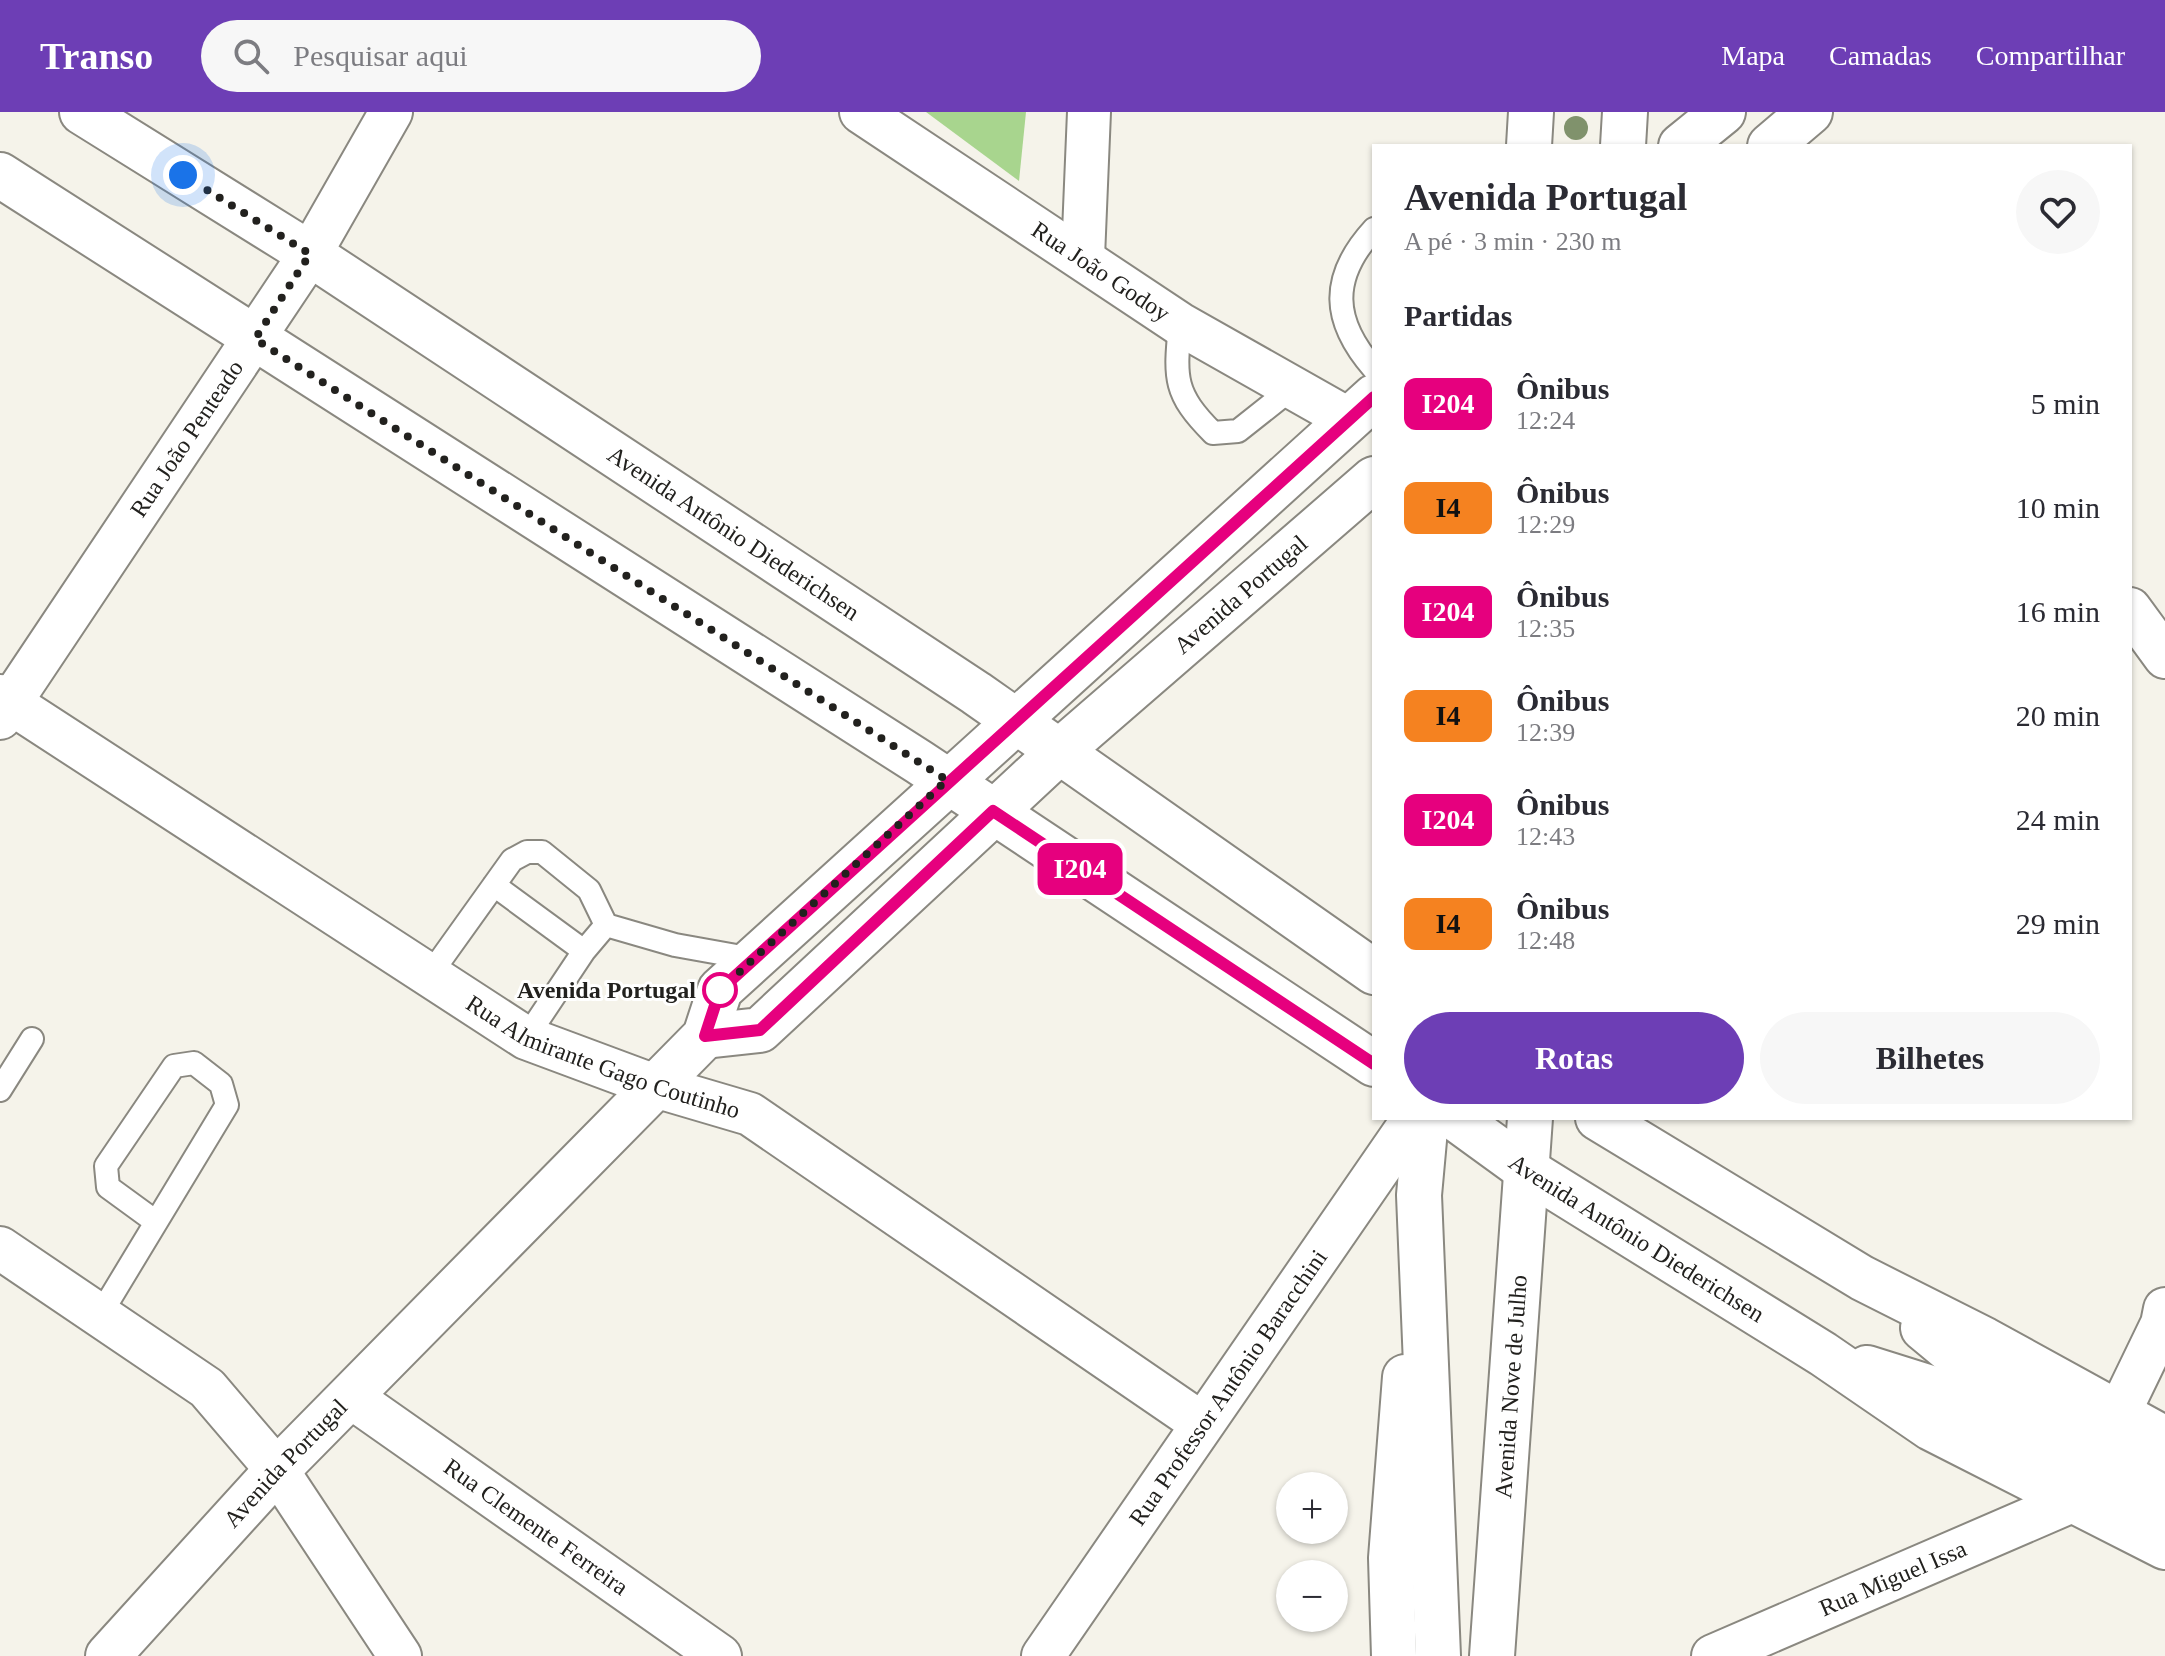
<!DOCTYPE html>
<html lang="pt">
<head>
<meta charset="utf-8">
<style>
  :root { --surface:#fff; --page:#f7f7f7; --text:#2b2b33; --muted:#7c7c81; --accent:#6d3eb5 }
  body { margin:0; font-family:Georgia,serif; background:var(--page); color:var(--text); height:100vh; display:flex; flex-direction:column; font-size:30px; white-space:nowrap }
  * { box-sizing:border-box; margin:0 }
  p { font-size:26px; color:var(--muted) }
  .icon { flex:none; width:44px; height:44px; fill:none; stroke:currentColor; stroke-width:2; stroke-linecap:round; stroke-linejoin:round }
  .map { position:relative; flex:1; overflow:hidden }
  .drawer { position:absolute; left:1372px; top:32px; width:760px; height:976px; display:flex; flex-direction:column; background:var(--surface); border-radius:0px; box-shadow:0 2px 6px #0004 }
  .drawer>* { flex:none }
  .badge { padding:0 16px; border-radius:12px; font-size:28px; line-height:52px }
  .controls { position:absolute; left:1276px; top:1360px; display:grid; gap:16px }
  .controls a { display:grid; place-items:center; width:72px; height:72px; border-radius:50%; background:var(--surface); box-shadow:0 2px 6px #0004; font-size:40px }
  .you { position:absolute; width:40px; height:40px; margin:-20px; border:6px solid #fff; border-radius:50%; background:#1a73e8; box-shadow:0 0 0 12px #1a73e833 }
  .map>.badge { position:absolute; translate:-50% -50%; box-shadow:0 0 0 4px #fff }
  h2 { padding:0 32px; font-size:30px; line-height:72px }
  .round { display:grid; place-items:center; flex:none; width:84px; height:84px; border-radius:42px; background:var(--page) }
  .head { display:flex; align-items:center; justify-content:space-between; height:136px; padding:0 32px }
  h1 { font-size:38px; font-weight:600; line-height:60px }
  .action { display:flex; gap:16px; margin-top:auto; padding:16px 32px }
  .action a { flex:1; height:92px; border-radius:48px; background:var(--accent); color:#fff; font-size:32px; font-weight:600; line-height:92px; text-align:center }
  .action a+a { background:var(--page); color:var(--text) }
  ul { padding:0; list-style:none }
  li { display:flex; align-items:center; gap:24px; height:104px; padding:0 32px }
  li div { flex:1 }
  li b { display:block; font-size:30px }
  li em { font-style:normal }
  li .badge { min-width:88px; font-weight:700; text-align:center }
  header { display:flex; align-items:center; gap:48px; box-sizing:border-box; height:112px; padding:0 40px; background:var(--accent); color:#fff }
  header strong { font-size:38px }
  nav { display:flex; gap:44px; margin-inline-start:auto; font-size:28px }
  .search { width:560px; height:72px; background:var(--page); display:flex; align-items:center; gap:20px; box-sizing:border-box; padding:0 28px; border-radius:44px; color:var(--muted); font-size:30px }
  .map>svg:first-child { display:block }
</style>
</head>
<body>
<header>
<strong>Transo</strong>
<div class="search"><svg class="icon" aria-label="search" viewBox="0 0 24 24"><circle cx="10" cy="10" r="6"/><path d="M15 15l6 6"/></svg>Pesquisar aqui</div>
<nav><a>Mapa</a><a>Camadas</a><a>Compartilhar</a></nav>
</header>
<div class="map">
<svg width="2165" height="1544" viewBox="0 0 2165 1544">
  <rect width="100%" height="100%" fill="#f5f3ea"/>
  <!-- green -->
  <path fill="#a8d58e" d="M926,0H1026L1019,69Z"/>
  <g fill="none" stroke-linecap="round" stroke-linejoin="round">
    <defs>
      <path id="lane" d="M1374,117C1329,166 1332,209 1374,257
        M1180,212C1175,266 1173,281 1213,321L1238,319L1291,277
        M494,773L584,839
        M606,813L675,833L753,847
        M429,864L512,748L527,740H542L589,778L606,813L584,839L526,926
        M0,978L32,927
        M100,1203L227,993L221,972L194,951L174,954L106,1054L108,1075L156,1110"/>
      <g id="street">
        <path id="s1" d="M861,0L1180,212L1348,307"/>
        <path d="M1083,145L1089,0"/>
        <path d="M2130,497L2165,545"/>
        <path id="s2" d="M0,584L526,926L655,974L750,1002L1201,1311"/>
        <path id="s3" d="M0,606L310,142L391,0"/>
        <path d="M0,1136L207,1276L277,1358L400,1544"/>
        <path id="s4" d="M351,1285L720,1544"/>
        <path d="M2118,1303L2162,1212L2165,1197"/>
        <path id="s5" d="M1043,1544L1414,1006"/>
        <path id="s6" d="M1713,1544L2072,1389"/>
      </g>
      <g id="secondary">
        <path id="s7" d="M82,0L310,142L976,581L1374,860"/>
        <path d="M1529,34L1531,0"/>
        <path d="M1623,34L1625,0"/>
        <path d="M1681,34L1723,0"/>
        <path d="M1770,34L1810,0"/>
        <path d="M0,63L919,650L1374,952"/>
        <path id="s8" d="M705,924L760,918L1059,640L1374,367"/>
        <path d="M1426,1006L1419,1083L1438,1544"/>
        <path id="s9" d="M1455,1006L1528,1059L1823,1242L1931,1316L2165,1435"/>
        <path d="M1598,1006L1862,1166L1985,1228L2165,1327"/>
        <path d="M1923,1216L1970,1255L2165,1362"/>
        <path d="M1867,1256L1953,1283L2165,1400"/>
        <path id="s10" d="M108,1544L277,1358L705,924L720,878L1374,285"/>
        <path d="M1394,1544L1391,1446L1405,1265"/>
        <path id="s11" d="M1492,1544L1530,1006"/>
      </g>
    </defs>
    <!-- lane casing -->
    <use href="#lane" stroke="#8a8880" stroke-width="26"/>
    <!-- street casing -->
    <use href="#street" stroke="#8a8880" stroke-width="46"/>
    <!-- secondary casing -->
    <use href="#secondary" stroke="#8a8880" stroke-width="48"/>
    <!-- lane -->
    <use href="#lane" stroke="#fff" stroke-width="22"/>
    <!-- street -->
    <use href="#street" stroke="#fff" stroke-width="42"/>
    <!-- secondary -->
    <use href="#secondary" stroke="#fff" stroke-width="44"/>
  </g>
  <!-- trees -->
  <circle fill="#80926c" cx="1576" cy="16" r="12"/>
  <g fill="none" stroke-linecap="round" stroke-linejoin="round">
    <defs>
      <path id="line" d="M1374,285L720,878L705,924L760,918L993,699L1374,952"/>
    </defs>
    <!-- line casing -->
    <use href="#line" stroke="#fff" stroke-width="18"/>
    <!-- line -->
    <use href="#line" stroke="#e6007e" stroke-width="12"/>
    <!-- walk -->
    <path stroke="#22211e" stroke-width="8" stroke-dasharray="0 14.4" d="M183,63L310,142L255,227L947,668L720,878"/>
  </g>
  <!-- markers -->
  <circle fill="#fff" stroke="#e6007e" stroke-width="4" cx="720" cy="878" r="16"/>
  <g text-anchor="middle" stroke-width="6" stroke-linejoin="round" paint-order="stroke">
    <!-- street labels -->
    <g font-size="24" fill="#22211e" stroke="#fff">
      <text dy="8" stroke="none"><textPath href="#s1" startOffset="288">Rua João Godoy</textPath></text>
      <text dy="8" stroke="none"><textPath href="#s3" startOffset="336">Rua João Penteado</textPath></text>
      <text dy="8" stroke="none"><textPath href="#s7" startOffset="776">Avenida Antônio Diederichsen</textPath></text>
      <text dy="8" stroke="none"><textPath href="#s8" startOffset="704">Avenida Portugal</textPath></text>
      <text dy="8" stroke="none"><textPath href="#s2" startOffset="706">Rua Almirante Gago Coutinho</textPath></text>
      <text dy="8" stroke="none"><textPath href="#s9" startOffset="218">Avenida Antônio Diederichsen</textPath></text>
      <text dy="8" stroke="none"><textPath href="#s5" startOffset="326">Rua Professor Antônio Baracchini</textPath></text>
      <text dy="8" stroke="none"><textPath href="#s11" startOffset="270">Avenida Nove de Julho</textPath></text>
      <text dy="8" stroke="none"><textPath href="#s10" startOffset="262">Avenida Portugal</textPath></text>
      <text dy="8" stroke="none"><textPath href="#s4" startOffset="226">Rua Clemente Ferreira</textPath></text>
      <text dy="8" stroke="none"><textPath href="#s6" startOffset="196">Rua Miguel Issa</textPath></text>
    </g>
    <!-- stop labels -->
    <g font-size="24" font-weight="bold" fill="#22211e" stroke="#fff" text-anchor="end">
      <text x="696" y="886">Avenida Portugal</text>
    </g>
  </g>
</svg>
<div class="controls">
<a>+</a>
<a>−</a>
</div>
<div class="you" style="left:183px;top:63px"></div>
<b class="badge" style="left:1080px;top:757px;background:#e6007e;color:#fff">I204</b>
<section class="drawer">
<div class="head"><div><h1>Avenida Portugal</h1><p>A pé · 3 min · 230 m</p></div><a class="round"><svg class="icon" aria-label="heart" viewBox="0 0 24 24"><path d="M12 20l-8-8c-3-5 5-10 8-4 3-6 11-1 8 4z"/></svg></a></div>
<h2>Partidas</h2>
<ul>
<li><span class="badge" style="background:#e6007e;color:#fff">I204</span><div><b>Ônibus</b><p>12:24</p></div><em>5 min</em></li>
<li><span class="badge" style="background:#f58220;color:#111">I4</span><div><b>Ônibus</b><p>12:29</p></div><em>10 min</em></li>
<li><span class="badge" style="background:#e6007e;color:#fff">I204</span><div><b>Ônibus</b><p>12:35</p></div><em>16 min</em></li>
<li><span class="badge" style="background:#f58220;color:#111">I4</span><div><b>Ônibus</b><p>12:39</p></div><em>20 min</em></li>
<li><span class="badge" style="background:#e6007e;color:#fff">I204</span><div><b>Ônibus</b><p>12:43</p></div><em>24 min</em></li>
<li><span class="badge" style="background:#f58220;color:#111">I4</span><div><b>Ônibus</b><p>12:48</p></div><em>29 min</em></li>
</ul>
<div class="action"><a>Rotas</a><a>Bilhetes</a></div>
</section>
</div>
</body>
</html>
